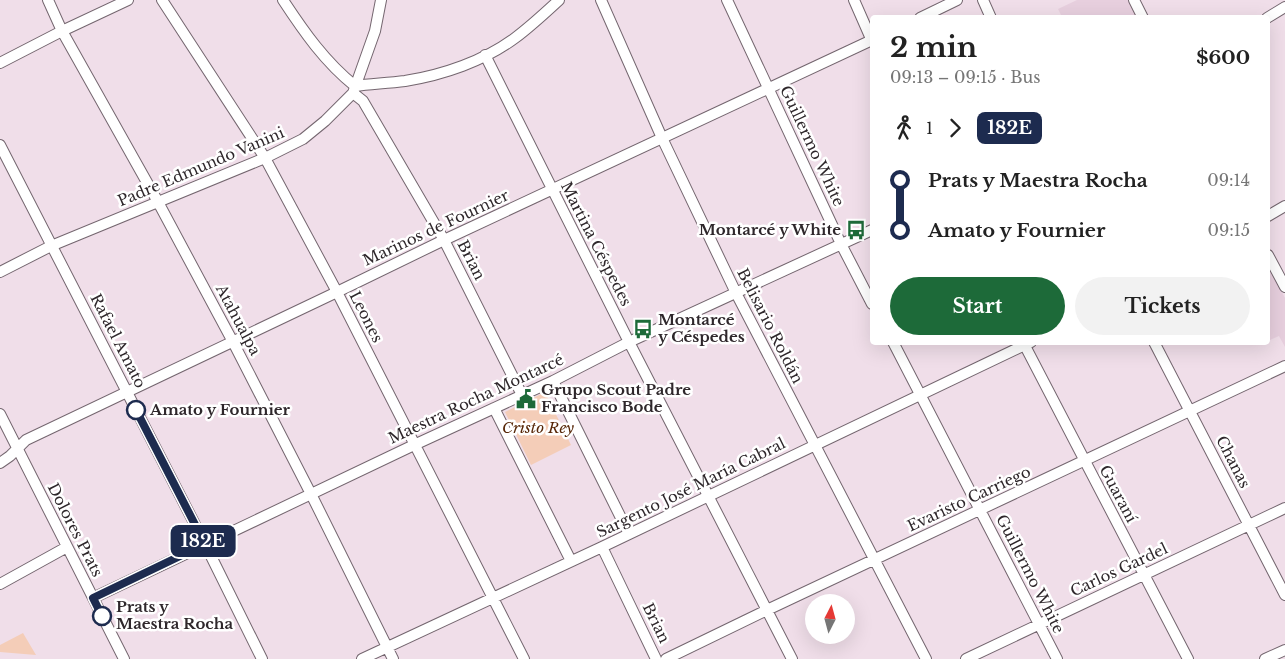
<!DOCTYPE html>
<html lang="en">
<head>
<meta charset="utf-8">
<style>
  :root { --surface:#fff; --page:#f2f2f2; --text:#222; --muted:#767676; --accent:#1d6a39 }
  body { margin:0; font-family:"Libre Baskerville",serif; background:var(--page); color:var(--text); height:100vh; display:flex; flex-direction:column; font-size:19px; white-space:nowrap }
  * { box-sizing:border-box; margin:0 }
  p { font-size:16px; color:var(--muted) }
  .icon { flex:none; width:28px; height:28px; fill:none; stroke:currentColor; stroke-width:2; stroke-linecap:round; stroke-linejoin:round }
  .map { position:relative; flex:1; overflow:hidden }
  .details { position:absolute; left:870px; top:15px; width:400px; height:330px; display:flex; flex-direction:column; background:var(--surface); border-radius:5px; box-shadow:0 5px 20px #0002 }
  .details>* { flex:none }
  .badge { padding:0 10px; border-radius:8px; font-size:18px; line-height:32px }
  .needle { width:32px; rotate:6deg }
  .tools { position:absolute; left:805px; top:594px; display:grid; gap:10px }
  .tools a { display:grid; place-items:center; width:50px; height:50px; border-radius:50%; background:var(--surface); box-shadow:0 5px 20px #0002; font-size:25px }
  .map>.badge { position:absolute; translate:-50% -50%; box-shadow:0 0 0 2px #fff }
  .legs { display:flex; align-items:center; gap:8px; height:55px; padding:0 20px; font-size:16px }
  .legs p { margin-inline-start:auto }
  .summary { display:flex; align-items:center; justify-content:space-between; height:85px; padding:0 20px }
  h1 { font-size:28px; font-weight:700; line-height:38px }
  .cta { display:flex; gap:10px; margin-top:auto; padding:10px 20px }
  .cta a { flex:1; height:58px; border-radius:30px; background:var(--accent); color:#fff; font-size:20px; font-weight:700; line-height:58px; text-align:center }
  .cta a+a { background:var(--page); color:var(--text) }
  ul { padding:0 20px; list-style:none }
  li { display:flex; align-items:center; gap:18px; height:50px; font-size:19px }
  li i { display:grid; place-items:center; width:8px; height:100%; margin:0 6px; background:currentColor }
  li i::after { content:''; width:12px; height:12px; margin:-6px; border:4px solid; border-radius:50%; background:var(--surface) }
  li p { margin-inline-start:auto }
  li:first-child i { background:linear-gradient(#0000 50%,currentColor 0) }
  li:last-child i { background:linear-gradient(currentColor 50%,#0000 0) }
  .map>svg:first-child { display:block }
</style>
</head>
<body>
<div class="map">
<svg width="1285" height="659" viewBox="0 0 1285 659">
  <rect width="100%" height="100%" fill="#f0dee9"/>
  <!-- built -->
  <path fill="#e7cfde" d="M1077,0H1128L1137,17H1062L1058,9Z
    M1268,266L1285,298V347L1279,336L1268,341Z"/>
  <!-- green -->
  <path fill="#f4cdb8" d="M545,392L571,445L531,465L505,412Z
    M23,633L36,655L0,652V645Z"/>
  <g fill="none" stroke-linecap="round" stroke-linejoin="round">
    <defs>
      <path id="minor" d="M48,0L62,31L158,202L233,342L311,494L393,659
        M162,0L265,158L337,292L524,659
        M283,0C304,32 325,62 355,86
        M601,0L662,138L736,293L926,659
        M727,0L841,244L872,304
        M854,0L872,41
        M983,0L991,18
        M1134,0L1143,18
        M920,18L957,0
        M1267,18L1285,7
        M485,55L629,342L792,659
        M0,63L62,31L128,0
        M355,86C372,84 389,83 405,81C443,75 484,61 515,38C531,26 545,13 559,0
        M353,93L363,101L444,240L522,395
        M0,145L205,544L262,659
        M1268,216L1285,206
        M1268,255L1285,287
        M0,272L51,246L265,158L303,139L325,121L353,93L375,31L381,0
        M893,342L1057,659
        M1023,342L1188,659
        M1154,342L1285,595
        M553,381L629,534
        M494,408L571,561
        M0,414L124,659
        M0,463L10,456L26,440L337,292L444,240L872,40
        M602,547L656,659
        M0,584L67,547
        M93,598L414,445L553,381L629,342L872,230
        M362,659L602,547L1031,342
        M666,659L767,610L1285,366
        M966,659L1285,508
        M1265,659L1285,650"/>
    </defs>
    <!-- minor casing -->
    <use href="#minor" stroke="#74666f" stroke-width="12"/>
    <!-- minor -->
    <use href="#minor" stroke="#fff" stroke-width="10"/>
  </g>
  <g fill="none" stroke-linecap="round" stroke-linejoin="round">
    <defs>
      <path id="line-1" d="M102,616L93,598L205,544L136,410"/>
    </defs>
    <!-- line-1 casing -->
    <use href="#line-1" stroke="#fff" stroke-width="11"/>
    <!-- line-1 -->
    <use href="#line-1" stroke="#1d2b4f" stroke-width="8"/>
  </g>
  <!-- icons -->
  <defs>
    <symbol id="bus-bare" viewBox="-9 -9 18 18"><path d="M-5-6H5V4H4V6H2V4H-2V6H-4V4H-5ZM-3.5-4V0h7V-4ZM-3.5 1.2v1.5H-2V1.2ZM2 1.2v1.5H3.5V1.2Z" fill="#1d6a39" stroke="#fff" stroke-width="2.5" paint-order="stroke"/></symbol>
    <symbol id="civic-bare" viewBox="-9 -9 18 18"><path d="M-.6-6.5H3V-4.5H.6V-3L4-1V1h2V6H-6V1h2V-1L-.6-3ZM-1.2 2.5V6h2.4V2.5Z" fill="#1d6a39" stroke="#fff" stroke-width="2.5" paint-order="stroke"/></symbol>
  </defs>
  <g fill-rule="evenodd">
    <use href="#bus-bare" x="842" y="216" width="28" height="28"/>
    <use href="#bus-bare" x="629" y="315" width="28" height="28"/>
    <use href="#civic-bare" x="512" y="385" width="28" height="28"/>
  </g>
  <!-- markers -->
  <g fill="#fff" stroke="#1d2b4f" stroke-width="2.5">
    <circle cx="136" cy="410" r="9"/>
    <circle cx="102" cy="616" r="9"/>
  </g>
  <g text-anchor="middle" stroke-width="5" stroke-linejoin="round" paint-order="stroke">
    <!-- street labels -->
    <g font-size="15" fill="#2e272b" stroke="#fff">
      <text transform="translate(812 146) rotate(65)" y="5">Guillermo White</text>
      <text transform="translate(201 167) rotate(-23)" y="5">Padre Edmundo Vanini</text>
      <text transform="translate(436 228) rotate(-25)" y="5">Marinos de Fournier</text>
      <text transform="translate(596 244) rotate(63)" y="5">Martina Céspedes</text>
      <text transform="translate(471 260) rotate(63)" y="5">Brian</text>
      <text transform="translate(366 317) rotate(63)" y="5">Leones</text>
      <text transform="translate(238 320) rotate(62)" y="5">Atahualpa</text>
      <text transform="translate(770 326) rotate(63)" y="5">Belisario Roldán</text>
      <text transform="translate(118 341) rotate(63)" y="5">Rafael Amato</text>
      <text transform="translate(476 399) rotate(-25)" y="5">Maestra Rocha Montarcé</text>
      <text transform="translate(1233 462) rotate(63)" y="5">Chanas</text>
      <text transform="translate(691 488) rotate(-26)" y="5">Sargento José María Cabral</text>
      <text transform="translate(1118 494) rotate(62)" y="5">Guaraní</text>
      <text transform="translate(969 499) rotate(-25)" y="5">Evaristo Carriego</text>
      <text transform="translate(75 530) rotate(63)" y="5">Dolores Prats</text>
      <text transform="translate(1119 570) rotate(-25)" y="5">Carlos Gardel</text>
      <text transform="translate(1030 574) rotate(63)" y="5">Guillermo White</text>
      <text transform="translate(656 623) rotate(64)" y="5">Brian</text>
    </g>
    <!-- poi labels -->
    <g font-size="15" font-weight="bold" fill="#2e272b" stroke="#fff" text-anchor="start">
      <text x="841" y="235" text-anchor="end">Montarcé y White</text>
      <text x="658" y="325">Montarcé<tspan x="658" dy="17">y Céspedes</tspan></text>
      <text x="541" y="395">Grupo Scout Padre<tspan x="541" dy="17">Francisco Bode</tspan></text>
    </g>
    <!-- stop labels -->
    <g font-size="15" font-weight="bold" fill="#2e272b" stroke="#fff" text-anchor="start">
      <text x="150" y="415">Amato y Fournier</text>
      <text x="116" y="612">Prats y<tspan x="116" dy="17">Maestra Rocha</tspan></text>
    </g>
    <!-- park labels -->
    <g font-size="15" font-style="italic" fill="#572708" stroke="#fff">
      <text x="538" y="433">Cristo Rey</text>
    </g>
  </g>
</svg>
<div class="tools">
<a><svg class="needle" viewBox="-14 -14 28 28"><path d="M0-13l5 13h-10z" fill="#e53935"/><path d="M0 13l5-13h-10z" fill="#767676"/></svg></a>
</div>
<b class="badge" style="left:203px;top:541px;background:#1d2b4f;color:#fff">182E</b>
<section class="details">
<div class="summary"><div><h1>2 min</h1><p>09:13 – 09:15 · Bus</p></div><b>$600</b></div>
<div class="legs"><svg class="icon" aria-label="walk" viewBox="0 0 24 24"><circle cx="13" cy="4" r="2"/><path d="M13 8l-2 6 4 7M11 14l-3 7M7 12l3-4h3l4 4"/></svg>1<svg class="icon" aria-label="forward" viewBox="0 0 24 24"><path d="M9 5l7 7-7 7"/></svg><b class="badge" style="background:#1d2b4f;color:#fff">182E</b></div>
<ul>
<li><i style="color:#1d2b4f"></i><b>Prats y Maestra Rocha</b><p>09:14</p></li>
<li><i style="color:#1d2b4f"></i><b>Amato y Fournier</b><p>09:15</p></li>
</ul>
<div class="cta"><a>Start</a><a>Tickets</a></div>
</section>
</div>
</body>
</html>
